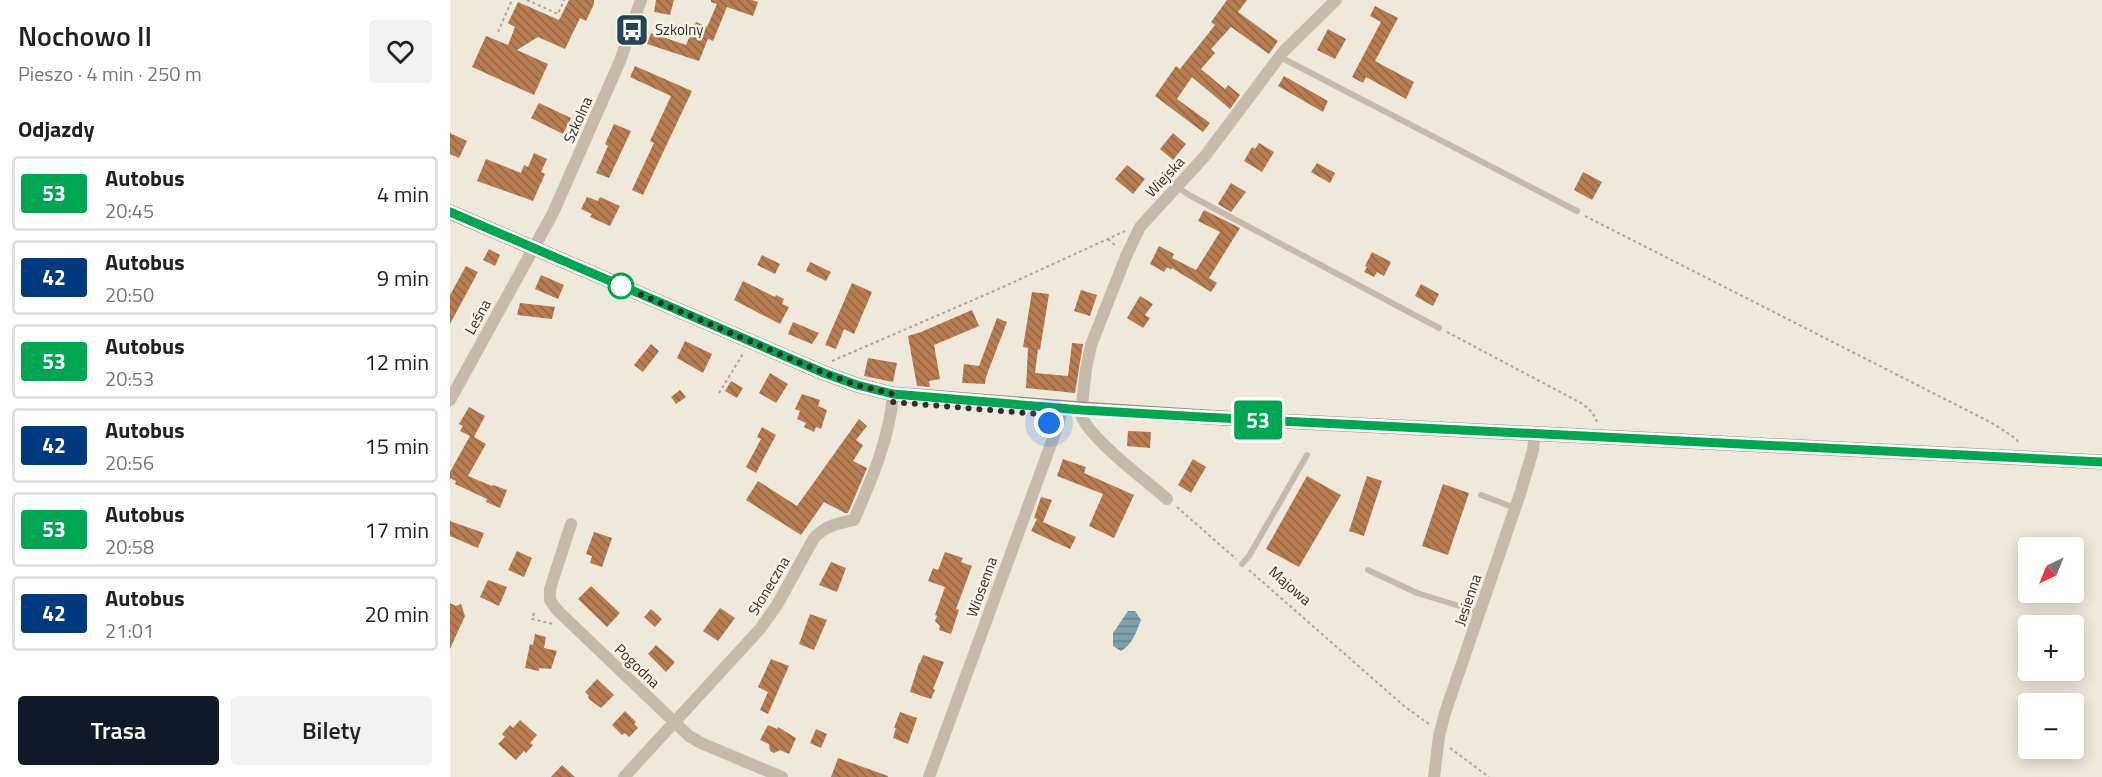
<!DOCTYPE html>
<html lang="pl">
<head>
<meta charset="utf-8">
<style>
  :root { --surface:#fff; --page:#f2f2f2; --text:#222; --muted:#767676; --line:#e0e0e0; --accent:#111827 }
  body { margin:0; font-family:"Titillium Web",sans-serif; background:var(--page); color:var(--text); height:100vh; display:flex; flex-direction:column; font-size:22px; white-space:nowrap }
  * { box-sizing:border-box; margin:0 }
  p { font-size:20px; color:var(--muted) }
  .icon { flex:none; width:33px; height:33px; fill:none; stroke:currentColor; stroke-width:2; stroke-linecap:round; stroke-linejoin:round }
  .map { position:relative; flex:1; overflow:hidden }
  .panel { display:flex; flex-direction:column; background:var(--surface); width:450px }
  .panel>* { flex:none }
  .badge { padding:0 12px; border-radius:4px; font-size:21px; line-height:39px }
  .needle { width:39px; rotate:223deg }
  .tools { position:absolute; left:1568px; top:537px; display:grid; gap:12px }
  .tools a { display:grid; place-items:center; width:66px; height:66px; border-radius:6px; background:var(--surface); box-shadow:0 3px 15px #0003; font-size:30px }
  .you { position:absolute; width:30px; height:30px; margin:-15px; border:4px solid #fff; border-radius:50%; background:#1a73e8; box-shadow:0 0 0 9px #1a73e833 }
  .map>.badge { position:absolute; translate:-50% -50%; box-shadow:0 0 0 3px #fff }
  h2 { padding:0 18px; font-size:22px; line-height:54px }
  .round { display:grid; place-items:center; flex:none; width:63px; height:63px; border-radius:6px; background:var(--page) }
  .headline { display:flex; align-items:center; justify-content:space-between; height:102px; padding:0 18px }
  h1 { font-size:28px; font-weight:600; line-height:45px }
  .button { display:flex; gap:12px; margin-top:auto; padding:12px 18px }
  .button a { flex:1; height:69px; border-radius:6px; background:var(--accent); color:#fff; font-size:24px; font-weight:600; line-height:69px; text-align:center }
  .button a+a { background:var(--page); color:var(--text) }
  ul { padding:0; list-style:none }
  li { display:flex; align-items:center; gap:18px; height:75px; margin:0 12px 9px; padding:0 6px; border:3px solid var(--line); border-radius:6px }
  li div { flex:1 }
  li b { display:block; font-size:22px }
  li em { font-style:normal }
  li .badge { min-width:66px; font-weight:700; text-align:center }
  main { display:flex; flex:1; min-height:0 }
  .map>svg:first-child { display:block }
</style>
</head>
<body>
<main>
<section class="panel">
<div class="headline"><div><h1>Nochowo II</h1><p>Pieszo · 4 min · 250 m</p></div><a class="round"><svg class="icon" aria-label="heart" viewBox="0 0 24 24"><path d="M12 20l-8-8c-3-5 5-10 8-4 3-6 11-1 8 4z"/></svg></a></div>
<h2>Odjazdy</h2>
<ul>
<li><span class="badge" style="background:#00a651;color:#fff">53</span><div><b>Autobus</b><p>20:45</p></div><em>4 min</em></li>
<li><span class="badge" style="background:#003b80;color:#fff">42</span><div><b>Autobus</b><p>20:50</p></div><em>9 min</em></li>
<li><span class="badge" style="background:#00a651;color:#fff">53</span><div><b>Autobus</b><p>20:53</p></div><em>12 min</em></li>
<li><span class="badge" style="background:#003b80;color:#fff">42</span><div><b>Autobus</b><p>20:56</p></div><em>15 min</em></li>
<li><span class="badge" style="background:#00a651;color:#fff">53</span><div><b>Autobus</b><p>20:58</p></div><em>17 min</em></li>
<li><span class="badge" style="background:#003b80;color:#fff">42</span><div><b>Autobus</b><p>21:01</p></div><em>20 min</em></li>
</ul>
<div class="button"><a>Trasa</a><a>Bilety</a></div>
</section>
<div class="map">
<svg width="1652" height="777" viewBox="0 0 1652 777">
  <defs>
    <pattern id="water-rules" width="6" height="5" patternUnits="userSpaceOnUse" patternTransform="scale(1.5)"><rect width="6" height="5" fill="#7ea0a9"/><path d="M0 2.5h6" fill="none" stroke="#68838a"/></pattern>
    <pattern id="building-back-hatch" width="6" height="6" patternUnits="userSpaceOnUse" patternTransform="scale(1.5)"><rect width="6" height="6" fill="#b87c51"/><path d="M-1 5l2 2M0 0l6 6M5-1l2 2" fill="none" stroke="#966643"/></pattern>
  </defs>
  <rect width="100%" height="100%" fill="#efe9dc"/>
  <!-- water -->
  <path fill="url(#water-rules)" d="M678,611H685L691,620C686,632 683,644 671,651L663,646V633Z"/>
  <!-- building -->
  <path fill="url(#building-back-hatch)" d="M119,0H144V4L136,21L130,18L115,49L88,37L67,50L98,64L84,95L22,67L36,36L58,45L65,27L58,23L68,2L109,20Z
    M206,0H224L220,15L204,12Z
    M261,0H302L308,2L303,16L277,7L263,41L258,39L249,61L197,44L201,33L236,45L246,22L257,27L267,4L261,2Z
    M777,0H797L788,12L828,41L819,54L781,27L761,49L765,53L751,69L775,89L778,85L790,95L780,109L742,77L727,99L760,123L753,132L705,96L726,66L730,69L765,25L761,22Z
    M925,6L948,18L925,61L964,82L956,99L916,77L913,83L902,77L931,22L920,16Z
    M878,29L896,39L885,59L867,50Z
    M185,66L242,91L193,195L182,190L204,143L200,141L221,96L180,77Z
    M834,76L878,101L873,112L828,86Z
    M89,103L121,118L113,134L81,118Z
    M164,124L181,131L159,178L146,173L158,146L155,144Z
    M0,133L17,141L9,158L0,154Z
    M723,133L736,144L723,160L710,149Z
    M809,143L824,152L812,172L794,161L802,147L805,149Z
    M84,153L97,159L91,172L95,174L83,201L27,181L36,159L71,173L74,165L78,167Z
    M867,163L885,173L880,183L861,172Z
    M677,165L695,179L683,194L665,179Z
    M1133,172L1152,182L1142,200L1124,190Z
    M781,183L796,192L781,212L768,204Z
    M137,197L148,201L150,197L170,206L160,226L140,217L142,214L131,209Z
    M754,210L790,228L759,278L767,283L761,292L722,268L721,270L717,267L714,272L700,264L709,246L724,254L722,258L746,270L770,232L748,221Z
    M39,249L50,255L45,266L33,260Z
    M922,252L941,262L934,276L927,272L924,277L914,272L917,267L915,266Z
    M312,255L330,264L325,274L307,265Z
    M360,262L381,272L376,281L356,271Z
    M16,266L28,272L0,324V295Z
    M91,275L114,285L108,299L85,289Z
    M293,281L325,297L326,295L334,299L332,304L339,307L330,324L284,300Z
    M402,283L422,292L404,334L394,329L386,349L375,345Z
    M971,284L989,294L983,306L965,296Z
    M631,290L647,295L640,316L624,311Z
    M582,292L599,294L590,350L588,349L585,373L618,376L622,343L633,344L625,393L576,388L578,348L573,347Z
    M690,296L703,304L695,315L700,318L693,328L677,318Z
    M70,303L105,307L102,319L67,315Z
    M522,310L529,326L484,345L490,379L479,381L480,387L467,386L458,336L471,332Z
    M547,318L557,322L536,377L535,384L512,383L514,364L529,366Z
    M343,322L369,333L362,344L338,334Z
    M235,341L262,354L253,373L227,358Z
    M201,344L209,351L193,372L184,365Z
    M418,358L447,363L443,382L414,376Z
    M320,373L338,384L326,403L309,393Z
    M281,381L293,388L287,398L275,391Z
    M230,390L236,397L226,404L221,397Z
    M352,394L370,400L368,406L377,410L371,429L366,427L364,432L354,427L356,423L347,419L350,411L345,409Z
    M19,407L35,416L24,437L36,444L18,476L42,486L43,485L57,490L50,508L36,502L37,499L5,484L6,481L0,478V472L20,436L10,431L13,426L9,424Z
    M409,419L417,426L406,440L413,445L403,461L417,468L398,513H395L374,502L351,535L296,500L308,481L347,506Z
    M312,427L326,435L306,473L296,467L311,439L307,437Z
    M678,431L701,432L700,448L677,446Z
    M613,459L636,467L634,473L684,495L664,538L639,526L653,494L607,476Z
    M743,459L756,467L741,493L728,485Z
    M857,476L891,495L849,567L816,549Z
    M917,476L932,481L914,536L899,531Z
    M993,484L1019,493L998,555L972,546Z
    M591,497L602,500L593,522L626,537L620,549L581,531L587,519L584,518Z
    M0,521L34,533L28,548L0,536Z
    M144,532L162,538L152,567L140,563L142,556L136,554Z
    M67,551L82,558L74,577L58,570Z
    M495,552L513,558L511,562L522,566L506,609L509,610L501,634L489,630L490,626L485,621L487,616L485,615L495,587L478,581L483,568L488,570Z
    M381,562L396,568L387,592L369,585Z
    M38,580L57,587L49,606L30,597Z
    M141,586L170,613L157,627L128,599Z
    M0,603L6,606L11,604L15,616L0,649Z
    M270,608L285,618L268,641L253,631Z
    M201,609L212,619L205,627L194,617Z
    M360,614L377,620L364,650L349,644Z
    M85,634L96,637L94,648L107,651L101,669L89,668V671L75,668L80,644L83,645Z
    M206,645L225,662L216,672L198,654Z
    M473,655L494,662L483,689L485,690L481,699L460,692L469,663H470Z
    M321,659L339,666L318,714L310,710L318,692L308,687Z
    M147,679L164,695L151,708L140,700L138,697L139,696L135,692Z
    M175,711L186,722L184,724L188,728L179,737L175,733L172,735L162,725Z
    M450,712L467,718L458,744L443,738L446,728H444Z
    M70,720L87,735L80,743L83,745L76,753L74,751L66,760L48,744L55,737L52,734L60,725L63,728Z
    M318,725L327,729L328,727L346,738L339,754L330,750L324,753L320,751L319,744L310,740Z
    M366,729L377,734L371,748L360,743Z
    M388,758L438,776V777H381Z
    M112,765L125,777H101Z"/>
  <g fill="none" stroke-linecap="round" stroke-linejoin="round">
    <!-- path -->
    <path stroke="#b1a694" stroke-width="2" stroke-dasharray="3 3" stroke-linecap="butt" d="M77,0L108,14L114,0
      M48,32L62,0
      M1135,216L1542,423L1565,438L1570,444
      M658,239L667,247
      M997,332L1131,403C1140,409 1145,415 1148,425
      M382,361L544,291L675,231
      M269,393L294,352
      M727,507L786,559
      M799,570L954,706L979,724
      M84,613L82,619L103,624
      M1000,748L1039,777"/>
    <!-- lane -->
    <path stroke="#c6bbaa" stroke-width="6" d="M830,57L1127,211
      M727,187L739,195L989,328
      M1031,495L1065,508
      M792,564L799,556L857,455
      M918,570L967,593L1029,612"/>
    <!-- street -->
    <path stroke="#c6bbaa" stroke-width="12" d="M0,400L103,213L170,61L191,0
      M717,499C698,482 637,437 631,414L636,369L641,345L677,254L690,227L755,156L833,52L886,0
      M121,524L100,589V600L107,610L239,736L251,743L332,777
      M174,777L310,629L327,605L364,538C375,526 388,523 404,520C421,481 440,438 443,394
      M479,777L609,422L612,408
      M984,777L989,736L995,713L1070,494L1083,450L1085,433"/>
    <!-- secondary -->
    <path stroke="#998b7b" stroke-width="15" d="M0,212L374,373L407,385L443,394L632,409L772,418L1652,462"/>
  </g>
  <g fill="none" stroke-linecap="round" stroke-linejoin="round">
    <defs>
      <path id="line" d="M0,212L374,373L407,385L443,394L632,410L752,417L1652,462"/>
    </defs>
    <!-- line casing -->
    <use href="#line" stroke="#fff" stroke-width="14"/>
    <!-- line -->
    <use href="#line" stroke="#00a651" stroke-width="9"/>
    <!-- walk -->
    <path stroke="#342e28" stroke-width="6" stroke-dasharray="0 10.8" d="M171,286L374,373L407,385L443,394L442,402L589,414L597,416L599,423"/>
  </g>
  <!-- icons -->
  <defs>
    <symbol id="bus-square" viewBox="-11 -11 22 22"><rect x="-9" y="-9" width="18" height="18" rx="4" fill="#234651" stroke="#f7f3e8"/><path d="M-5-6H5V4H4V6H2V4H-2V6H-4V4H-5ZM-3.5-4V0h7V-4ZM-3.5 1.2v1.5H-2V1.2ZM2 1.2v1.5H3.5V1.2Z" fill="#fff"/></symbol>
  </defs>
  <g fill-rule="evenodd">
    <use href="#bus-square" x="163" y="11" width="38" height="38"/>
  </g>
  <!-- markers -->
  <circle fill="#fff" stroke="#00a651" stroke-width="3" cx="171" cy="286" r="12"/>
  <g text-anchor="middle" stroke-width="5" stroke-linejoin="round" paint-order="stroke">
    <!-- poi labels -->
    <g font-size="15" fill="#342e28" stroke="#f7f3e8" text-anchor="start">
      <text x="205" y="35">Szkolny</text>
    </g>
    <!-- street labels -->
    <g font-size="15" fill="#342e28" stroke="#f7f3e8">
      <text transform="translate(128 120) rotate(-66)" y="5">Szkolna</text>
      <text transform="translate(715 177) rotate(-47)" y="5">Wiejska</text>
      <text transform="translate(28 317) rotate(-61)" y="5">Leśna</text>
      <text transform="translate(319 586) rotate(-59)" y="5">Słoneczna</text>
      <text transform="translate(840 586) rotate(41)" y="5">Majowa</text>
      <text transform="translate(532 587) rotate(-70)" y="5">Wiosenna</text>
      <text transform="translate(1018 600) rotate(-71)" y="5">Jesienna</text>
      <text transform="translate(187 666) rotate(44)" y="5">Pogodna</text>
    </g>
  </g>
</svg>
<div class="tools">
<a><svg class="needle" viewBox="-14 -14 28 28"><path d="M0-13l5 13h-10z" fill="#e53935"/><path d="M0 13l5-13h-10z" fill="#767676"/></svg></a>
<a>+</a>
<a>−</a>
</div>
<div class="you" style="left:599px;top:423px"></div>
<b class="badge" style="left:808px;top:420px;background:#00a651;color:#fff">53</b>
</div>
</main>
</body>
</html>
